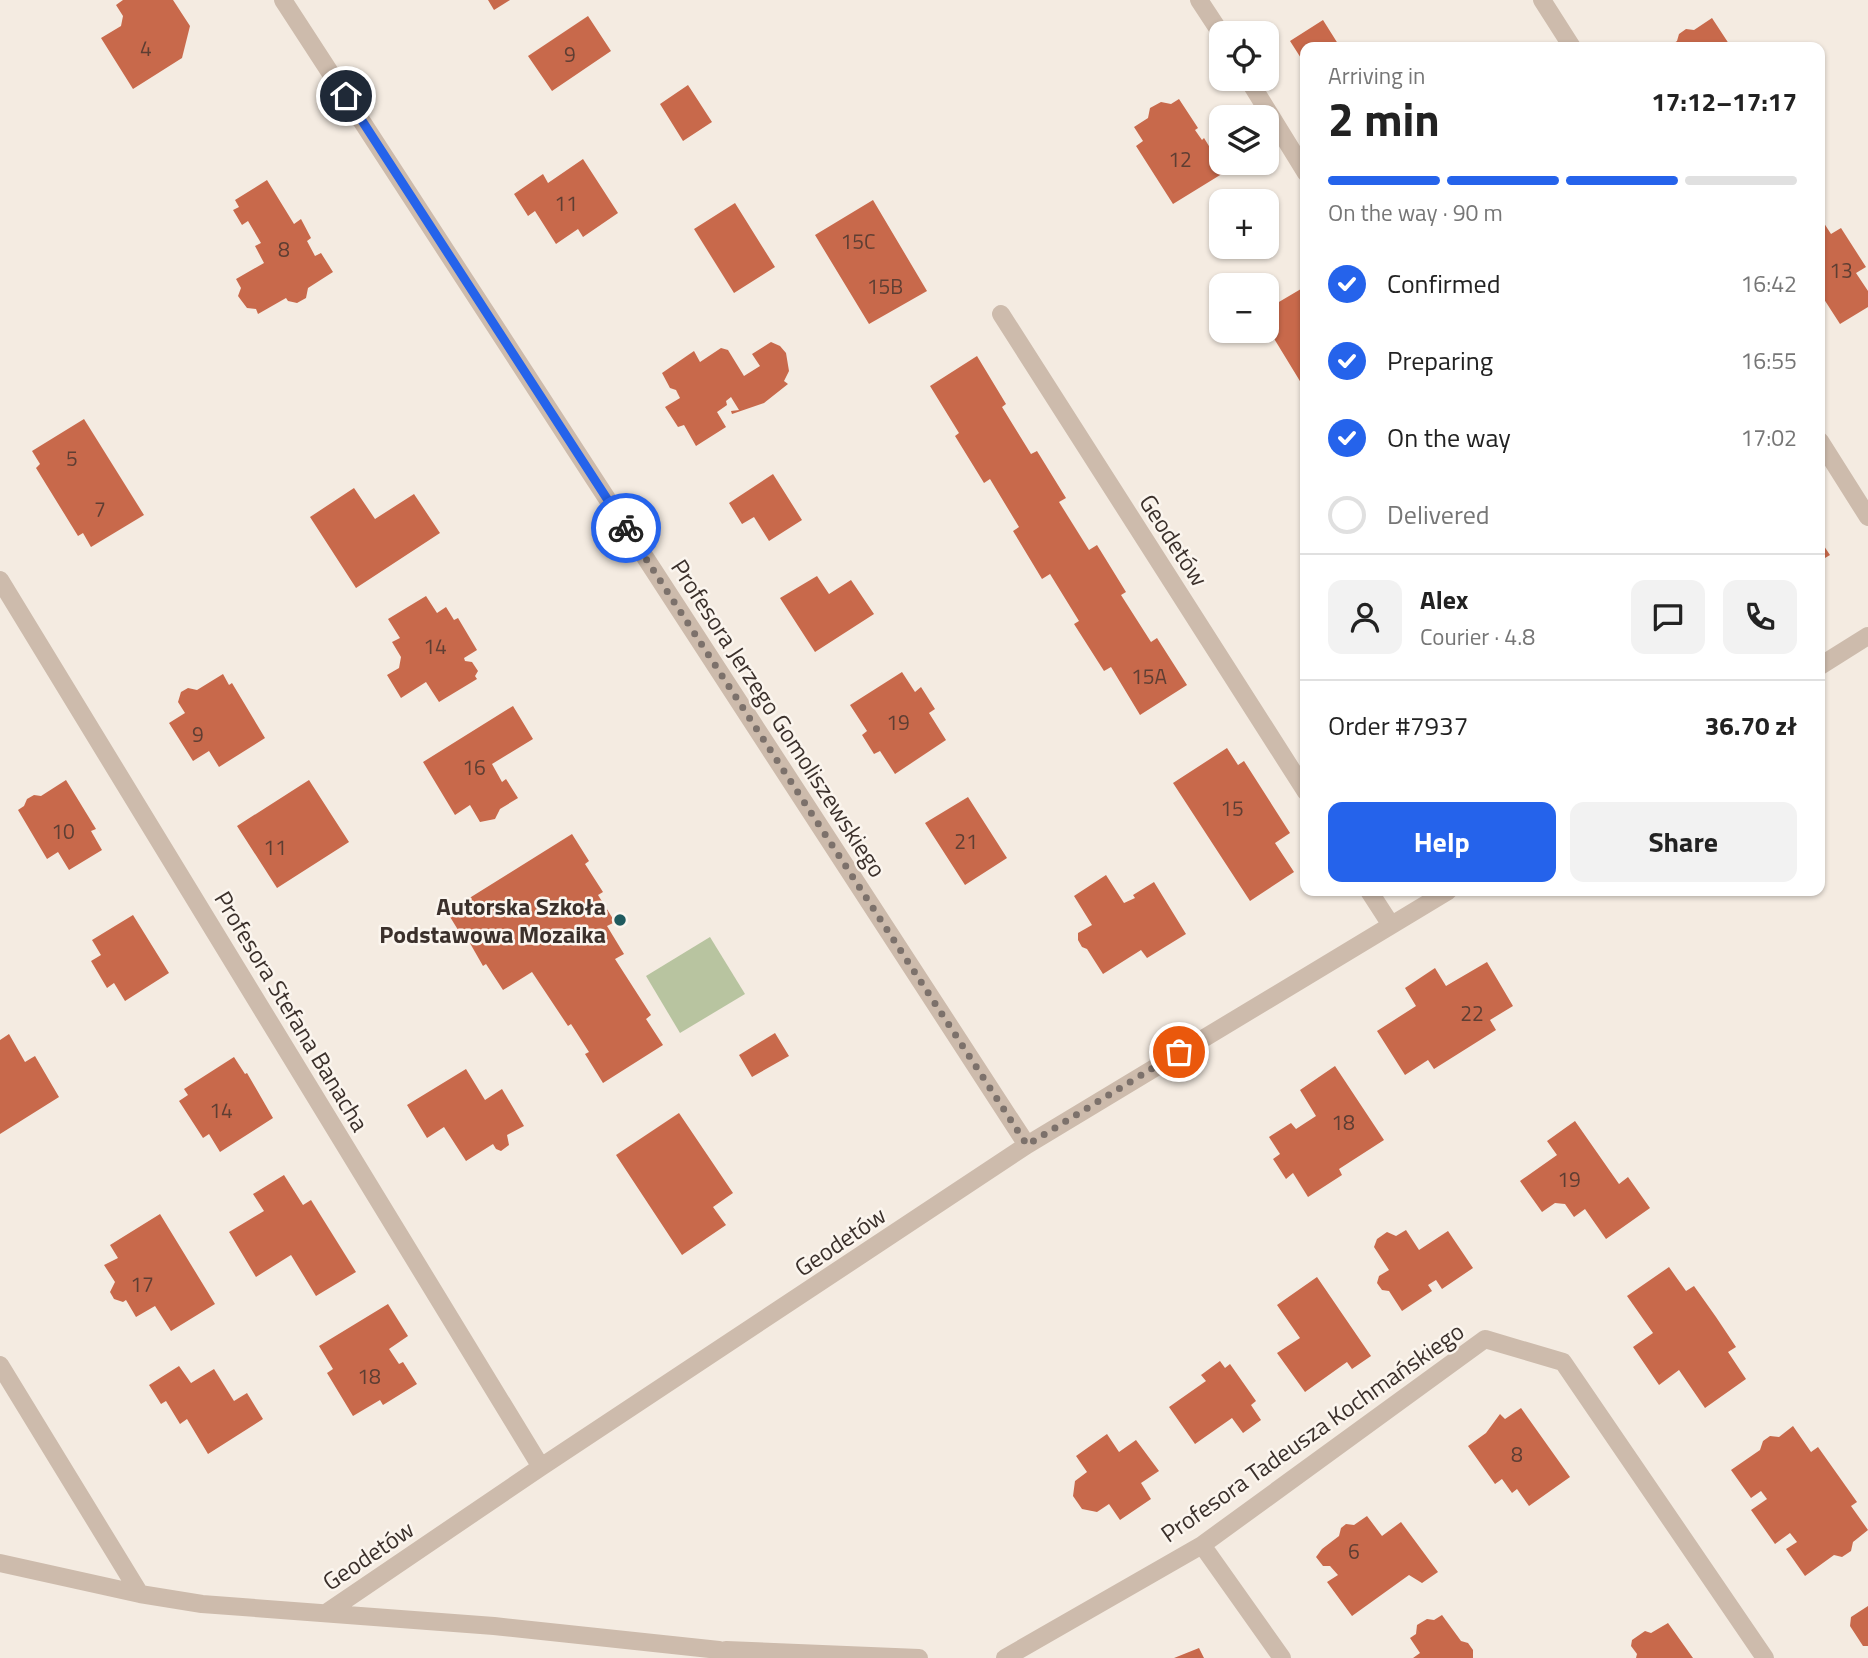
<!DOCTYPE html>
<meta charset="utf-8">
<style>
:root{--surface:#fff;--page:#f2f2f2;--text:#222;--muted:#767676;--line:#e0e0e0;--accent:#2563eb}
body{margin:0;font-family:"Titillium Web",sans-serif;background:var(--page);color:var(--text);height:100vh;display:flex;flex-direction:column;font-size:26px;white-space:nowrap}
*{box-sizing:border-box;margin:0}
p{font-size:23px;color:var(--muted)}
.icon{flex:none;width:38px;height:38px;fill:none;stroke:currentColor;stroke-width:2;stroke-linecap:round;stroke-linejoin:round}
.map{position:relative;flex:1;overflow:hidden}
.details{position:absolute;left:1300px;top:42px;width:525px;height:854px;display:flex;flex-direction:column;background:var(--surface);border-radius:14px;box-shadow:0 2px 5px #0004}
.details>*{flex:none}
.controls{position:absolute;left:1209px;top:21px;display:grid;gap:14px}
.controls a{display:grid;place-items:center;width:70px;height:70px;border-radius:14px;background:var(--surface);box-shadow:0 2px 5px #0004;font-size:35px}
.pin{position:absolute;display:grid;place-items:center;width:60px;height:60px;color:#fff;margin:-30px;border:4px solid #fff;border-radius:50%;box-shadow:0 2px 7px #0007}
.courier{position:absolute;display:grid;place-items:center;width:70px;height:70px;margin:-35px;border:5px solid #2563eb;border-radius:50%;background:#fff;color:#222;box-shadow:0 2px 9px #0007}
.headline em{font-style:normal;font-weight:700}
.headline div{display:flex;flex-direction:column-reverse}
.headline{display:flex;align-items:center;justify-content:space-between;height:119px;padding:0 28px}
h1{font-size:46px;font-weight:700;line-height:52px}
.bar{display:grid;grid-template-columns:repeat(4,1fr);gap:10px 7px;align-content:center;height:84px;padding:0 28px}
.bar i{height:9px;border-radius:5px;background:var(--line)}
.bar .on{background:var(--accent)}
.bar p{grid-column:span 4}
.line{display:flex;align-items:center;gap:18px;padding:0 28px;border-top:2px solid var(--line)}
.line div{flex:1}
.round{display:grid;place-items:center;flex:none;width:74px;height:74px;border-radius:14px;background:var(--page)}
ol{padding:0 28px;list-style:none}
li{display:flex;align-items:center;gap:21px;height:77px}
li p{margin-inline-start:auto}
li .icon{padding:7px;border-radius:50%;background:var(--accent);color:#fff;stroke-width:4}
li:last-child{color:var(--muted)}
li i{width:38px;height:38px;border:4px solid var(--line);border-radius:50%}
.button{display:flex;gap:14px;margin-top:auto;padding:14px 28px}
.button a{flex:1;height:80px;border-radius:14px;background:var(--accent);color:#fff;font-size:28px;font-weight:700;line-height:80px;text-align:center}
.button a+a{background:var(--page);color:var(--text)}
.map>svg:first-child{display:block}
.green{fill:#b8c4a0}
.building{fill:#c8694b}
.lines{fill:none;stroke-linecap:round;stroke-linejoin:round}
.minor{stroke:#cdbbac;stroke-width:18}
.done{stroke:#7c716b;stroke-width:7;stroke-dasharray:0 12.6}
.route{stroke:#2563eb;stroke-width:9}
.poi-dot{fill:#1f5a5e;stroke:#fbf5ee;stroke-width:2.5}
.labels{text-anchor:middle;dominant-baseline:central;stroke-width:5;stroke-linejoin:round;paint-order:stroke}
.number-label{font-size:21px;fill:#5e3e33}
.street-label{font-size:24px;fill:#3b302b;stroke:#fbf5ee}
.poi-label{font-size:24px;font-weight:bold;fill:#3b302b;stroke:#fbf5ee;text-anchor:end}
</style>
<div class="map">
<svg width="1868" height="1658" viewBox="0 0 1868 1658">
<rect width="100%" height="100%" fill="#f4ebe1"/>
<!-- green -->
<path class="green" d="M 710,937 L 745,994 L 680,1033 L 646,976 Z"/>
<!-- building -->
<path class="building" d="M 123,0 L 173,0 L 190,26 L 182,58 L 133,89 L 101,38 L 121,26 L 123,16 L 116,5 Z
M 488,0 L 510,0 L 494,10 Z
M 588,16 L 611,51 L 552,91 L 528,56 Z
M 1712,18 L 1731,47 L 1668,47 L 1677,41 L 1679,34 L 1686,29 L 1694,30 Z
M 1323,20 L 1340,47 L 1306,47 L 1306,66 L 1290,41 Z
M 688,85 L 712,122 L 683,141 L 660,104 Z
M 1179,99 L 1198,128 L 1195,130 L 1202,140 L 1204,138 L 1225,172 L 1173,204 L 1136,146 L 1143,141 L 1134,127 L 1148,118 L 1150,108 L 1161,102 L 1171,104 Z
M 583,159 L 618,213 L 583,237 L 578,229 L 556,244 L 535,211 L 528,216 L 514,194 L 543,174 L 548,183 Z
M 267,180 L 294,224 L 301,219 L 311,238 L 307,241 L 315,256 L 321,253 L 333,272 L 308,288 L 306,298 L 297,303 L 288,301 L 286,298 L 258,314 L 256,309 L 247,308 L 238,296 L 241,288 L 236,279 L 264,263 L 255,246 L 261,243 L 248,221 L 242,225 L 233,210 L 239,207 L 235,200 Z
M 873,200 L 927,291 L 869,324 L 815,235 Z
M 735,203 L 775,267 L 734,293 L 694,229 Z
M 1820,217 L 1831,234 L 1841,228 L 1866,267 L 1856,273 L 1868,291 L 1868,307 L 1840,324 L 1820,293 Z
M 1306,286 L 1306,391 L 1267,327 L 1267,309 Z
M 771,342 L 780,346 L 786,353 L 789,371 L 784,381 L 788,384 L 764,403 L 732,414 L 731,411 L 739,410 L 731,397 L 726,401 L 727,405 L 717,412 L 726,427 L 696,446 L 684,425 L 678,427 L 665,407 L 680,398 L 676,390 L 670,388 L 662,373 L 694,351 L 700,362 L 721,348 L 728,350 L 744,376 L 760,366 L 752,354 Z
M 977,356 L 1006,404 L 1002,407 L 1031,454 L 1037,451 L 1066,498 L 1059,502 L 1089,550 L 1097,545 L 1126,592 L 1121,595 L 1151,642 L 1157,638 L 1187,685 L 1140,715 L 1111,667 L 1104,671 L 1074,624 L 1079,621 L 1050,574 L 1042,579 L 1013,531 L 1019,527 L 990,479 L 984,483 L 955,436 L 959,433 L 930,386 Z
M 84,419 L 144,515 L 91,547 L 83,533 L 78,536 L 36,468 L 40,464 L 32,451 Z
M 773,474 L 802,520 L 769,541 L 754,517 L 742,524 L 729,503 Z
M 354,488 L 375,519 L 414,494 L 440,533 L 356,588 L 310,517 Z
M 1820,540 L 1830,555 L 1820,561 Z
M 817,576 L 829,594 L 851,580 L 874,614 L 815,652 L 780,598 Z
M 426,596 L 437,613 L 446,607 L 454,620 L 458,618 L 477,650 L 464,658 L 465,661 L 472,662 L 478,671 L 475,676 L 477,679 L 439,702 L 426,682 L 401,698 L 387,675 L 399,668 L 401,657 L 392,642 L 400,638 L 388,619 Z
M 902,672 L 915,692 L 921,687 L 935,709 L 929,713 L 946,740 L 895,774 L 880,751 L 874,754 L 862,735 L 867,731 L 850,705 Z
M 223,674 L 229,685 L 232,683 L 265,738 L 219,767 L 209,751 L 193,761 L 169,723 L 185,713 L 178,702 L 181,692 L 188,688 L 197,690 Z
M 513,706 L 533,739 L 492,764 L 502,782 L 506,779 L 518,798 L 500,809 L 495,819 L 480,822 L 470,805 L 455,815 L 423,762 Z
M 1227,748 L 1238,765 L 1244,761 L 1290,833 L 1275,843 L 1294,872 L 1250,901 L 1173,783 Z
M 66,780 L 96,829 L 91,831 L 102,850 L 69,870 L 58,852 L 47,859 L 18,810 L 24,806 L 27,799 L 34,795 L 41,796 Z
M 309,780 L 349,842 L 277,888 L 237,826 Z
M 968,797 L 1007,858 L 965,885 L 925,823 Z
M 572,834 L 589,861 L 585,864 L 603,892 L 598,895 L 615,922 L 607,926 L 624,954 L 615,959 L 651,1015 L 646,1019 L 663,1045 L 603,1083 L 585,1054 L 589,1052 L 571,1024 L 568,1026 L 532,972 L 503,990 L 486,964 L 483,966 L 467,938 L 463,938 L 447,912 Z
M 1106,875 L 1124,903 L 1135,898 L 1133,895 L 1154,882 L 1186,934 L 1147,958 L 1141,950 L 1103,974 L 1087,949 L 1082,947 L 1078,940 L 1078,933 L 1092,925 L 1074,896 Z
M 133,915 L 169,973 L 125,1001 L 114,983 L 107,988 L 91,961 L 101,955 L 92,940 Z
M 1487,962 L 1513,1006 L 1490,1020 L 1496,1030 L 1434,1069 L 1428,1060 L 1405,1075 L 1377,1031 L 1416,1006 L 1405,988 L 1435,968 L 1446,986 Z
M 775,1033 L 789,1056 L 752,1077 L 739,1055 Z
M 9,1034 L 25,1062 L 35,1056 L 59,1097 L 0,1134 L 0,1040 Z
M 234,1057 L 245,1074 L 247,1073 L 273,1118 L 220,1152 L 209,1134 L 203,1138 L 179,1101 L 188,1095 L 184,1089 Z
M 1335,1066 L 1384,1140 L 1339,1169 L 1342,1175 L 1308,1197 L 1293,1173 L 1286,1179 L 1273,1159 L 1280,1154 L 1269,1137 L 1291,1123 L 1296,1129 L 1316,1116 L 1300,1090 Z
M 466,1069 L 485,1100 L 502,1089 L 524,1126 L 507,1135 L 509,1145 L 501,1151 L 496,1149 L 493,1144 L 466,1161 L 444,1127 L 427,1138 L 407,1105 Z
M 679,1113 L 733,1193 L 713,1207 L 726,1225 L 682,1255 L 616,1155 Z
M 1575,1121 L 1619,1184 L 1628,1177 L 1650,1208 L 1606,1239 L 1585,1209 L 1574,1217 L 1565,1204 L 1555,1203 L 1542,1212 L 1520,1181 L 1557,1155 L 1547,1141 Z
M 284,1175 L 303,1205 L 311,1200 L 356,1272 L 316,1296 L 291,1255 L 256,1277 L 229,1232 L 264,1211 L 253,1194 Z
M 160,1214 L 215,1304 L 171,1331 L 155,1306 L 136,1317 L 126,1300 L 123,1302 L 114,1299 L 110,1292 L 115,1282 L 104,1265 L 118,1258 L 110,1245 Z
M 1406,1230 L 1419,1250 L 1448,1231 L 1473,1268 L 1442,1289 L 1436,1280 L 1428,1285 L 1432,1291 L 1402,1311 L 1389,1291 L 1382,1290 L 1377,1283 L 1379,1276 L 1389,1270 L 1374,1247 L 1377,1239 L 1387,1232 L 1396,1236 Z
M 1669,1267 L 1686,1291 L 1694,1286 L 1716,1317 L 1736,1347 L 1728,1352 L 1746,1379 L 1705,1408 L 1679,1370 L 1659,1385 L 1633,1347 L 1653,1333 L 1627,1296 Z
M 1317,1277 L 1371,1356 L 1352,1369 L 1347,1362 L 1305,1392 L 1277,1353 L 1300,1338 L 1277,1305 Z
M 388,1304 L 408,1336 L 389,1349 L 399,1364 L 403,1362 L 417,1384 L 383,1405 L 380,1400 L 353,1416 L 327,1373 L 333,1369 L 319,1346 Z
M 1220,1361 L 1225,1368 L 1230,1364 L 1256,1401 L 1251,1405 L 1261,1420 L 1243,1433 L 1232,1418 L 1195,1444 L 1169,1407 L 1206,1381 L 1201,1375 Z
M 179,1366 L 191,1383 L 214,1369 L 234,1401 L 247,1393 L 263,1419 L 208,1454 L 187,1419 L 180,1424 L 166,1401 L 161,1404 L 149,1385 Z
M 1521,1408 L 1570,1477 L 1529,1506 L 1517,1489 L 1512,1493 L 1502,1479 L 1495,1484 L 1468,1446 L 1486,1433 L 1500,1414 L 1505,1419 Z
M 1793,1426 L 1811,1452 L 1818,1447 L 1857,1502 L 1851,1506 L 1868,1530 L 1853,1542 L 1851,1551 L 1842,1557 L 1834,1555 L 1805,1576 L 1786,1549 L 1797,1542 L 1790,1533 L 1775,1544 L 1751,1510 L 1767,1499 L 1761,1491 L 1751,1498 L 1731,1470 L 1760,1450 L 1763,1441 L 1770,1436 L 1779,1437 Z
M 1107,1434 L 1119,1452 L 1136,1440 L 1159,1471 L 1141,1483 L 1151,1499 L 1120,1520 L 1109,1504 L 1097,1512 L 1082,1509 L 1073,1496 L 1075,1481 L 1087,1472 L 1076,1456 Z
M 1367,1516 L 1382,1536 L 1401,1522 L 1438,1572 L 1422,1583 L 1409,1575 L 1352,1616 L 1327,1582 L 1338,1575 L 1330,1566 L 1323,1566 L 1316,1557 L 1322,1549 L 1339,1536 L 1341,1528 L 1346,1524 L 1354,1525 Z
M 1868,1606 L 1868,1646 L 1863,1646 L 1850,1626 L 1851,1617 Z
M 1442,1615 L 1461,1641 L 1468,1643 L 1473,1650 L 1473,1658 L 1413,1658 L 1420,1653 L 1410,1638 L 1416,1634 L 1417,1625 L 1427,1619 L 1434,1620 Z
M 1668,1623 L 1693,1658 L 1636,1658 L 1637,1654 L 1631,1646 L 1632,1640 L 1645,1631 L 1651,1633 Z
M 1199,1648 L 1204,1658 L 1174,1658 Z"/>
<g class="lines">
<!-- minor -->
<path class="minor" d="M 283,0 L 1027,1145
M 1199,0 L 1222,35
M 1542,0 L 1572,47
M 1248,79 L 1306,173
M 1001,314 L 1306,792
M 1820,441 L 1868,517
M 0,580 L 541,1467
M 1820,666 L 1868,636
M 1369,891 L 1391,925
M 0,1365 L 140,1594
M 1202,1545 L 1282,1658
M 0,1563 L 140,1594 L 202,1604 L 494,1626 L 719,1650 L 738,1658
M 326,1613 L 541,1467 L 1027,1145 L 1448,891
M 726,1650 L 919,1658
M 1005,1658 L 1202,1545 L 1485,1339 L 1563,1362 L 1765,1658"/>
</g>
<g class="lines">
<!-- done -->
<path class="done" d="M 626,528 L 1027,1145 L 1179,1052"/>
<!-- route -->
<path class="route" d="M 346,96 L 626,528"/>
</g>
<!-- markers -->
<circle class="poi-dot" cx="620" cy="920" r="7"/>
<g class="labels">
<!-- number labels -->
<g class="number-label">
<text x="146" y="48">4</text>
<text x="570" y="54">9</text>
<text x="1180" y="159">12</text>
<text x="566" y="203">11</text>
<text x="858" y="241">15C</text>
<text x="284" y="249">8</text>
<text x="1841" y="270">13</text>
<text x="885" y="286">15B</text>
<text x="72" y="458">5</text>
<text x="100" y="509">7</text>
<text x="435" y="646">14</text>
<text x="1149" y="676">15A</text>
<text x="898" y="722">19</text>
<text x="198" y="734">9</text>
<text x="474" y="767">16</text>
<text x="1232" y="808">15</text>
<text x="63" y="831">10</text>
<text x="966" y="841">21</text>
<text x="275" y="847">11</text>
<text x="1472" y="1013">22</text>
<text x="221" y="1110">14</text>
<text x="1343" y="1122">18</text>
<text x="1569" y="1179">19</text>
<text x="142" y="1284">17</text>
<text x="369" y="1376">18</text>
<text x="1517" y="1454">8</text>
<text x="1354" y="1551">6</text>
</g>
<!-- street labels -->
<g class="street-label">
<text transform="translate(1174 540) rotate(57)">Geodetów</text>
<text transform="translate(779 718) rotate(57)">Profesora Jerzego Gomoliszewskiego</text>
<text transform="translate(292 1011) rotate(59)">Profesora Stefana Banacha</text>
<text transform="translate(840 1241) rotate(-34)">Geodetów</text>
<text transform="translate(1312 1432) rotate(-35)">Profesora Tadeusza Kochmańskiego</text>
<text transform="translate(368 1555) rotate(-34)">Geodetów</text>
</g>
<!-- poi labels -->
<g class="poi-label">
<text x="606" y="906">Autorska Szkoła<tspan x="606" dy="28">Podstawowa Mozaika</tspan></text>
</g>
</g>
</svg>
<div class="controls">
<a><svg class="icon" aria-label="locate" viewBox="0 0 24 24"><circle cx="12" cy="12" r="6"/><path d="M12 2v4M12 18v4M2 12h4M18 12h4"/></svg></a>
<a><svg class="icon" aria-label="layers" viewBox="0 0 24 24"><path d="M12 4l9 5-9 5-9-5zM3 14l9 5 9-5"/></svg></a>
<a>+</a>
<a>−</a>
</div>
<div class="pin" style="left:1179px;top:1052px;background:#ea580c"><svg class="icon" aria-label="bag" viewBox="0 0 24 24"><path d="M5 8h14l-1 12H6zM9 8a3 3 0 0 1 6 0"/></svg></div>
<div class="pin" style="left:346px;top:96px;background:#1f2937"><svg class="icon" aria-label="home" viewBox="0 0 24 24"><path d="M3 11l9-7 9 7M6 9v11h12V9"/></svg></div>
<div class="courier" style="left:626px;top:528px"><svg class="icon" aria-label="bike" viewBox="0 0 24 24"><circle cx="6" cy="16" r="4"/><circle cx="18" cy="16" r="4"/><path d="M6 16l4-8h5l3 8M10 8l3 8H6M13 5h3"/></svg></div>
<section class="details">
<div class="headline"><div><h1>2 min</h1><p>Arriving in</p></div><em>17:12–17:17</em></div>
<div class="bar"><i class="on"></i><i class="on"></i><i class="on"></i><i></i><p>On the way · 90 m</p></div>
<ol>
<li><svg class="icon" aria-label="check" viewBox="0 0 24 24"><path d="M5 12l5 5 9-10"/></svg>Confirmed<p>16:42</p></li>
<li><svg class="icon" aria-label="check" viewBox="0 0 24 24"><path d="M5 12l5 5 9-10"/></svg>Preparing<p>16:55</p></li>
<li><svg class="icon" aria-label="check" viewBox="0 0 24 24"><path d="M5 12l5 5 9-10"/></svg>On the way<p>17:02</p></li>
<li><i></i>Delivered</li>
</ol>
<div class="line" style="height:126px"><a class="round"><svg class="icon" aria-label="person" viewBox="0 0 24 24"><circle cx="12" cy="8" r="4"/><path d="M4 21q1-7 8-7t8 7"/></svg></a><div><b>Alex</b><p>Courier · 4.8</p></div><a class="round"><svg class="icon" aria-label="chat" viewBox="0 0 24 24"><path d="M4 5h16v11H9l-5 4z"/></svg></a><a class="round"><svg class="icon" aria-label="phone" viewBox="0 0 24 24"><path d="M5 4h4l2 5-3 2q2 4 5 5l2-3 5 2v4C11 20 4 13 5 4z"/></svg></a></div>
<div class="line" style="height:91px"><div>Order #7937</div><b>36.70 zł</b></div>
<div class="button"><a>Help</a><a>Share</a></div>
</section>
</div>
